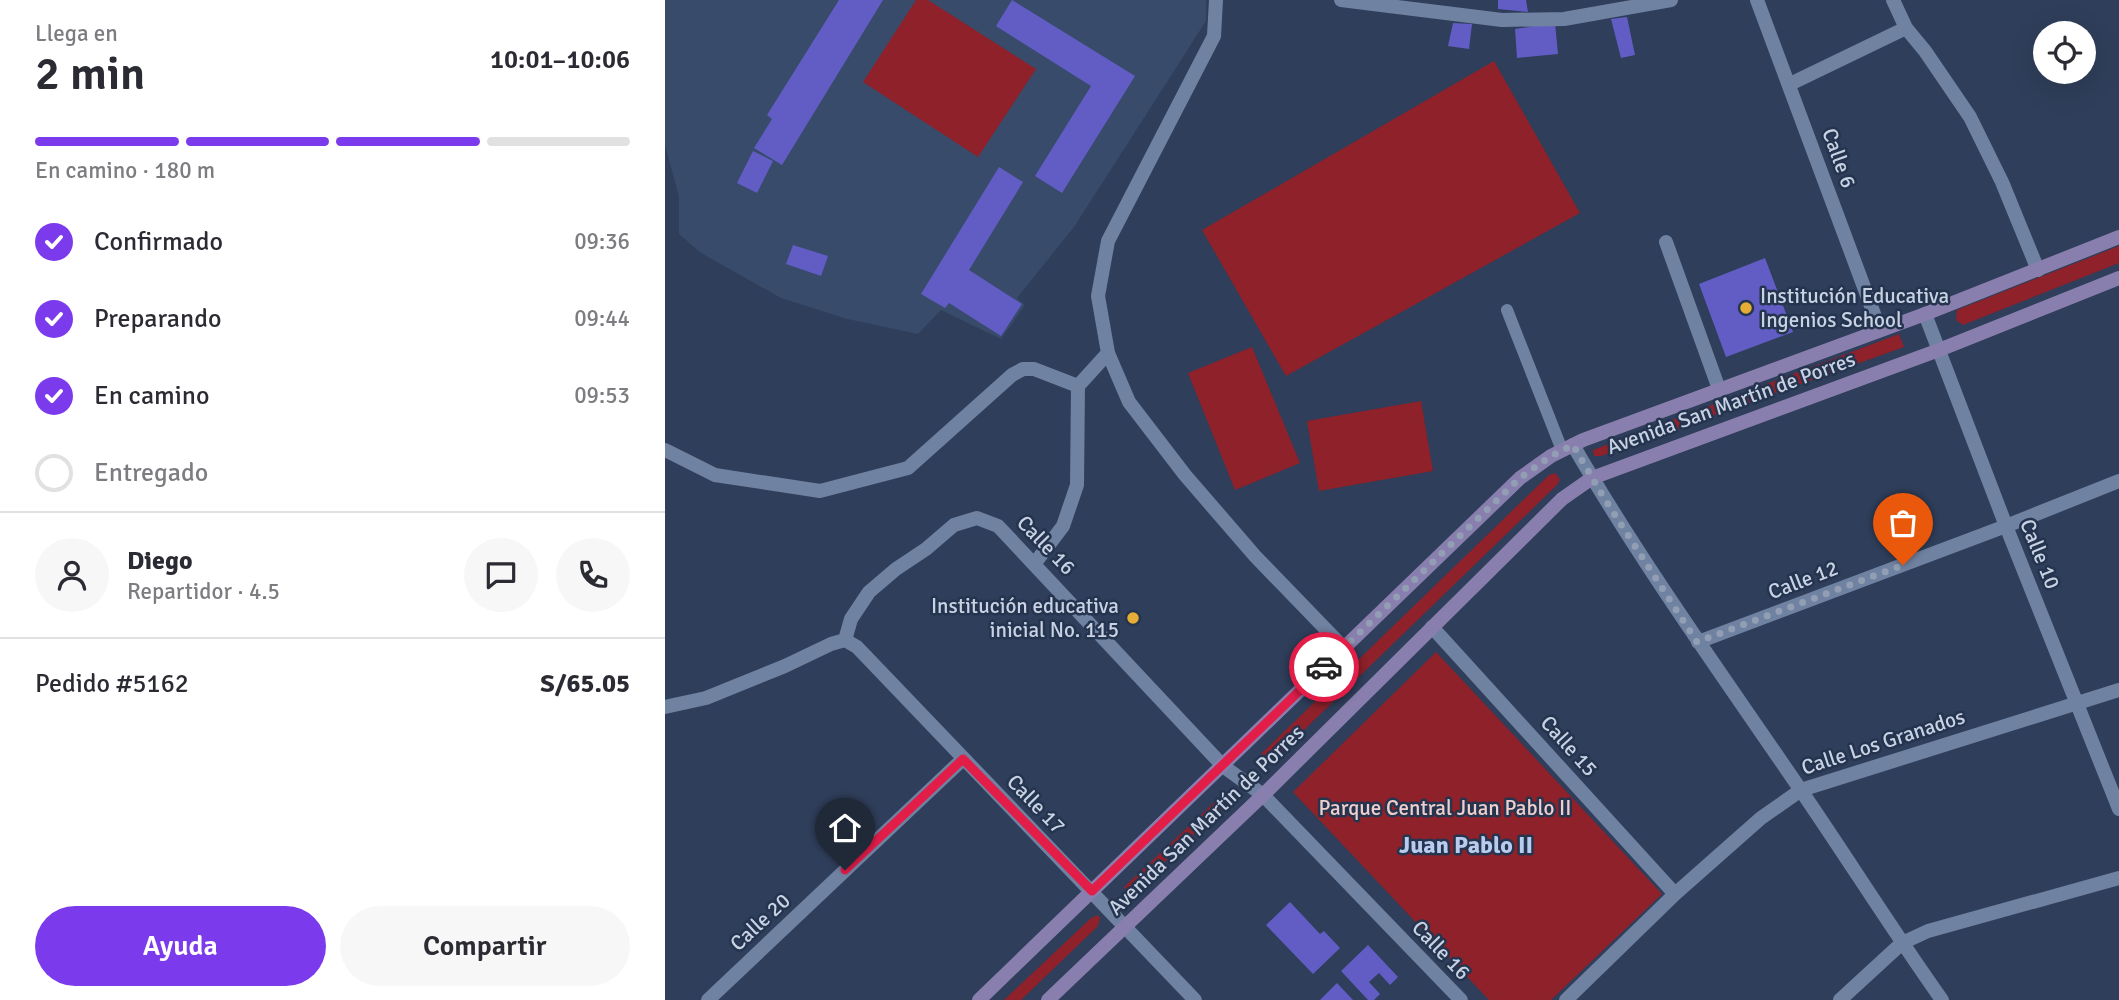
<!DOCTYPE html>
<html lang="es">
<meta charset="utf-8">
<style>
:root{--surface:#fff;--page:#f7f7f7;--text:#2b2b33;--muted:#7c7c81;--line:#e1e1e2;--accent:#7c3aed}
body{margin:0;font-family:Signika,sans-serif;background:var(--page);color:var(--text);height:100vh;display:flex;flex-direction:column;font-size:26px;white-space:nowrap}
*{box-sizing:border-box;margin:0}
p{font-size:23px;color:var(--muted)}
.icon{flex:none;width:38px;height:38px;fill:none;stroke:currentColor;stroke-width:2;stroke-linecap:round;stroke-linejoin:round}
.map{position:relative;flex:1;overflow:hidden}
.side{display:flex;flex-direction:column;background:var(--surface);width:665px}
.side>*{flex:none}
.controls{position:absolute;left:1368px;top:21px;display:grid;gap:14px}
.controls a{display:grid;place-items:center;width:63px;height:63px;border-radius:50%;background:var(--surface);box-shadow:0 7px 28px #0002;font-size:35px}
.pin{position:absolute;display:grid;place-items:center;width:60px;height:60px;color:#fff;margin:-72px -30px;border-radius:50% 50% 50% 0;rotate:-45deg;box-shadow:0 0 7px #0007}
.pin .icon{rotate:45deg}
.courier{position:absolute;display:grid;place-items:center;width:70px;height:70px;margin:-35px;border:5px solid #e11d48;border-radius:50%;background:#fff;color:#222;box-shadow:0 2px 9px #0007}
.summary em{font-style:normal;font-weight:600}
.summary div{display:flex;flex-direction:column-reverse}
.summary{display:flex;align-items:center;justify-content:space-between;height:119px;padding:0 35px}
h1{font-size:46px;font-weight:600;line-height:52px}
.bar{display:grid;grid-template-columns:repeat(4,1fr);gap:10px 7px;align-content:center;height:84px;padding:0 35px}
.bar i{height:9px;border-radius:5px;background:var(--line)}
.bar .active{background:var(--accent)}
.bar p{grid-column:span 4}
.line{display:flex;align-items:center;gap:18px;padding:0 35px;border-top:2px solid var(--line)}
.line div{flex:1}
.round{display:grid;place-items:center;flex:none;width:74px;height:74px;border-radius:37px;background:var(--page)}
ol{padding:0 35px;list-style:none}
li{display:flex;align-items:center;gap:21px;height:77px}
li p{margin-inline-start:auto}
li .icon{padding:7px;border-radius:50%;background:var(--accent);color:#fff;stroke-width:4}
li:last-child{color:var(--muted)}
li i{width:38px;height:38px;border:4px solid var(--line);border-radius:50%}
.primary-button{display:flex;gap:14px;margin-top:auto;padding:14px 35px}
.primary-button a{flex:1;height:80px;border-radius:42px;background:var(--accent);color:#fff;font-size:28px;font-weight:600;line-height:80px;text-align:center}
.primary-button a+a{background:var(--page);color:var(--text)}
main{display:flex;flex:1;min-height:0}
.map>svg:first-child{display:block}
.built{fill:#384b6b}
.green{fill:#8e212a}
.building{fill:#625dc5}
.lines{fill:none;stroke-linecap:round;stroke-linejoin:round}
.service{stroke:#7082a1;stroke-width:12}
.pedestrian{stroke:#7082a1;stroke-width:14}
.minor{stroke:#7082a1;stroke-width:14}
.secondary{stroke:#897fae;stroke-width:14}
.done{stroke:#929eb3;stroke-width:7;stroke-dasharray:0 12.6}
.route{stroke:#e11d48;stroke-width:9}
.poi-dot{fill:#e5ad35;stroke:#25344f;stroke-width:2.5}
.labels{text-anchor:middle;dominant-baseline:central;stroke-width:5;stroke-linejoin:round;paint-order:stroke}
.street-label{font-size:21px;fill:#c8d2e3;stroke:#25344f}
.poi-label{font-size:21px;fill:#c8d2e3;stroke:#25344f;text-anchor:start}
.park-label{font-size:21px;fill:#efcecc;stroke:#25344f}
.quarter-label{font-size:24px;font-weight:bold;fill:#b9ccee;stroke:#25344f}
</style>
<main>
<section class="side">
<div class="summary"><div><h1>2 min</h1><p>Llega en</p></div><em>10:01–10:06</em></div>
<div class="bar"><i class="active"></i><i class="active"></i><i class="active"></i><i></i><p>En camino · 180 m</p></div>
<ol>
<li><svg class="icon" aria-label="check" viewBox="0 0 24 24"><path d="M5 12l5 5 9-10"/></svg>Confirmado<p>09:36</p></li>
<li><svg class="icon" aria-label="check" viewBox="0 0 24 24"><path d="M5 12l5 5 9-10"/></svg>Preparando<p>09:44</p></li>
<li><svg class="icon" aria-label="check" viewBox="0 0 24 24"><path d="M5 12l5 5 9-10"/></svg>En camino<p>09:53</p></li>
<li><i></i>Entregado</li>
</ol>
<div class="line" style="height:126px"><a class="round"><svg class="icon" aria-label="person" viewBox="0 0 24 24"><circle cx="12" cy="8" r="4"/><path d="M4 21q1-7 8-7t8 7"/></svg></a><div><b>Diego</b><p>Repartidor · 4.5</p></div><a class="round"><svg class="icon" aria-label="chat" viewBox="0 0 24 24"><path d="M4 5h16v11H9l-5 4z"/></svg></a><a class="round"><svg class="icon" aria-label="phone" viewBox="0 0 24 24"><path d="M5 4h4l2 5-3 2q2 4 5 5l2-3 5 2v4C11 20 4 13 5 4z"/></svg></a></div>
<div class="line" style="height:91px"><div>Pedido #5162</div><b>S/65.05</b></div>
<div class="primary-button"><a>Ayuda</a><a>Compartir</a></div>
</section>
<div class="map">
<svg width="1454" height="1000" viewBox="0 0 1454 1000">
<rect width="100%" height="100%" fill="#2f3e5a"/>
<!-- built -->
<path class="built" d="M 0,0 L 541,0 L 541,21 L 409,227 L 352,298 L 360,305 L 336,339 L 276,310 L 253,334 L 182,319 L 116,298 L 36,253 L 14,234 L 14,197 L 0,145 Z"/>
<!-- green -->
<path class="green" d="M 251,0 L 263,0 L 371,69 L 313,157 L 198,82 Z
M 829,61 L 915,213 L 621,376 L 537,230 Z
M 1454,246 L 1454,263 L 1298,325 L 1291,320 L 1292,310 Z
M 1234,334 L 1239,347 L 936,456 L 929,456 L 928,450 Z
M 587,347 L 635,463 L 570,490 L 523,373 Z
M 756,401 L 768,471 L 654,491 L 642,421 Z
M 890,473 L 895,479 L 893,484 L 605,763 L 598,761 L 596,754 L 884,475 Z
M 771,652 L 997,894 L 886,1000 L 824,1000 L 628,792 Z
M 556,796 L 561,796 L 563,802 L 468,892 L 462,893 L 459,887 Z
M 433,915 L 435,918 L 433,926 L 356,1000 L 339,1000 L 426,918 Z"/>
<!-- building -->
<path class="building" d="M 174,0 L 218,0 L 117,165 L 89,148 L 107,119 L 102,115 Z
M 347,0 L 470,76 L 397,193 L 370,176 L 426,86 L 331,26 Z
M 833,0 L 861,0 L 863,12 L 833,9 Z
M 962,17 L 970,55 L 956,58 L 946,19 Z
M 788,23 L 807,24 L 804,49 L 783,46 Z
M 890,23 L 893,54 L 852,58 L 850,29 Z
M 88,151 L 108,161 L 92,193 L 72,183 Z
M 334,167 L 358,182 L 304,270 L 357,304 L 336,336 L 284,303 L 280,308 L 256,294 Z
M 128,245 L 163,256 L 156,276 L 121,264 Z
M 1100,258 L 1128,332 L 1061,357 L 1034,284 Z
M 625,902 L 655,934 L 659,931 L 675,948 L 648,974 L 601,925 Z
M 703,945 L 733,977 L 725,985 L 714,973 L 704,982 L 715,994 L 709,1000 L 703,1000 L 676,971 Z
M 672,983 L 688,1000 L 655,1000 Z"/>
<g class="lines">
<!-- service -->
<path class="service" d="M 842,310 L 897,450"/>
<!-- pedestrian -->
<path class="pedestrian" d="M 1001,242 L 1054,389"/>
<!-- minor -->
<path class="minor" d="M 551,0 L 549,36 L 443,241 L 433,296 L 443,353 L 464,402 L 520,475 L 590,556 L 679,648
M 676,0 L 837,20 L 899,19 L 1006,0
M 1092,0 L 1215,330
M 1228,0 L 1241,28 L 1260,51 L 1305,117 L 1337,182 L 1373,270
M 1125,84 L 1241,28
M 1260,314 L 1341,526 L 1454,809
M 908,445 C 977,564 1058,676 1135,789 C 1183,859 1228,931 1277,1000
M 0,450 L 50,475 L 155,491 L 243,468 L 347,375 L 358,369 L 369,369 L 413,386
M 370,563 L 398,526 L 412,485 L 413,386 L 443,353
M 767,627 L 1010,894
M 180,640 L 192,647 L 530,1000
M 1033,642 L 1341,526 L 1454,481
M 0,707 L 41,698 L 120,666 L 166,644 L 180,640 L 186,619 L 204,592 L 231,569 L 261,549 L 289,525 L 312,518 L 333,526 L 558,766 L 598,795 L 796,1000
M 43,1000 L 298,759
M 901,1000 L 1010,894 L 1096,818 L 1136,790 L 1454,690
M 1175,1000 L 1237,943 L 1263,931 L 1454,878"/>
<!-- secondary -->
<path class="secondary" d="M 314,1000 L 855,478 L 886,456 L 918,440 L 1260,314 L 1454,237
M 383,1000 L 598,795 L 897,499 L 927,478 L 1274,350 L 1454,278"/>
</g>
<g class="lines">
<!-- done -->
<path class="done" d="M 659,667 L 855,478 L 886,456 L 908,445 L 939,498 L 1032,642 L 1238,565"/>
<!-- route -->
<path class="route" d="M 180,870 L 298,759 L 427,891 L 659,667"/>
</g>
<!-- markers -->
<g class="poi-dot">
<circle cx="1081" cy="308" r="7"/>
<circle cx="468" cy="618" r="7"/>
</g>
<g class="labels">
<!-- street labels -->
<g class="street-label">
<text transform="translate(1174 158) rotate(70)">Calle 6</text>
<text transform="translate(1066 403) rotate(-20)">Avenida San Martín de Porres</text>
<text transform="translate(381 545) rotate(46)">Calle 16</text>
<text transform="translate(1375 554) rotate(68)">Calle 10</text>
<text transform="translate(1138 580) rotate(-21)">Calle 12</text>
<text transform="translate(1218 742) rotate(-18)">Calle Los Granados</text>
<text transform="translate(904 746) rotate(48)">Calle 15</text>
<text transform="translate(371 804) rotate(46)">Calle 17</text>
<text transform="translate(541 820) rotate(-44)">Avenida San Martín de Porres</text>
<text transform="translate(95 922) rotate(-43)">Calle 20</text>
<text transform="translate(776 950) rotate(46)">Calle 16</text>
</g>
<!-- poi labels -->
<g class="poi-label">
<text x="1095" y="296">Institución Educativa<tspan x="1095" dy="24">Ingenios School</tspan></text>
<text x="454" y="606" text-anchor="end">Institución educativa<tspan x="454" dy="24">inicial No. 115</tspan></text>
</g>
<!-- park labels -->
<g class="park-label">
<text x="780" y="808">Parque Central Juan Pablo II</text>
</g>
<!-- quarter labels -->
<g class="quarter-label">
<text x="801" y="845">Juan Pablo II</text>
</g>
</g>
</svg>
<div class="controls">
<a><svg class="icon" aria-label="locate" viewBox="0 0 24 24"><circle cx="12" cy="12" r="6"/><path d="M12 2v4M12 18v4M2 12h4M18 12h4"/></svg></a>
</div>
<div class="pin" style="left:1238px;top:565px;background:#ea580c"><svg class="icon" aria-label="bag" viewBox="0 0 24 24"><path d="M5 8h14l-1 12H6zM9 8a3 3 0 0 1 6 0"/></svg></div>
<div class="pin" style="left:180px;top:870px;background:#1f2937"><svg class="icon" aria-label="home" viewBox="0 0 24 24"><path d="M3 11l9-7 9 7M6 9v11h12V9"/></svg></div>
<div class="courier" style="left:659px;top:667px"><svg class="icon" aria-label="car" viewBox="0 0 24 24"><path d="M5 17H2v-5l4-1 3-4h7l3 4 3 1v5h-3M9 17h6M6 11h13"/><circle cx="7" cy="17" r="2"/><circle cx="17" cy="17" r="2"/></svg></div>
</div>
</main>
